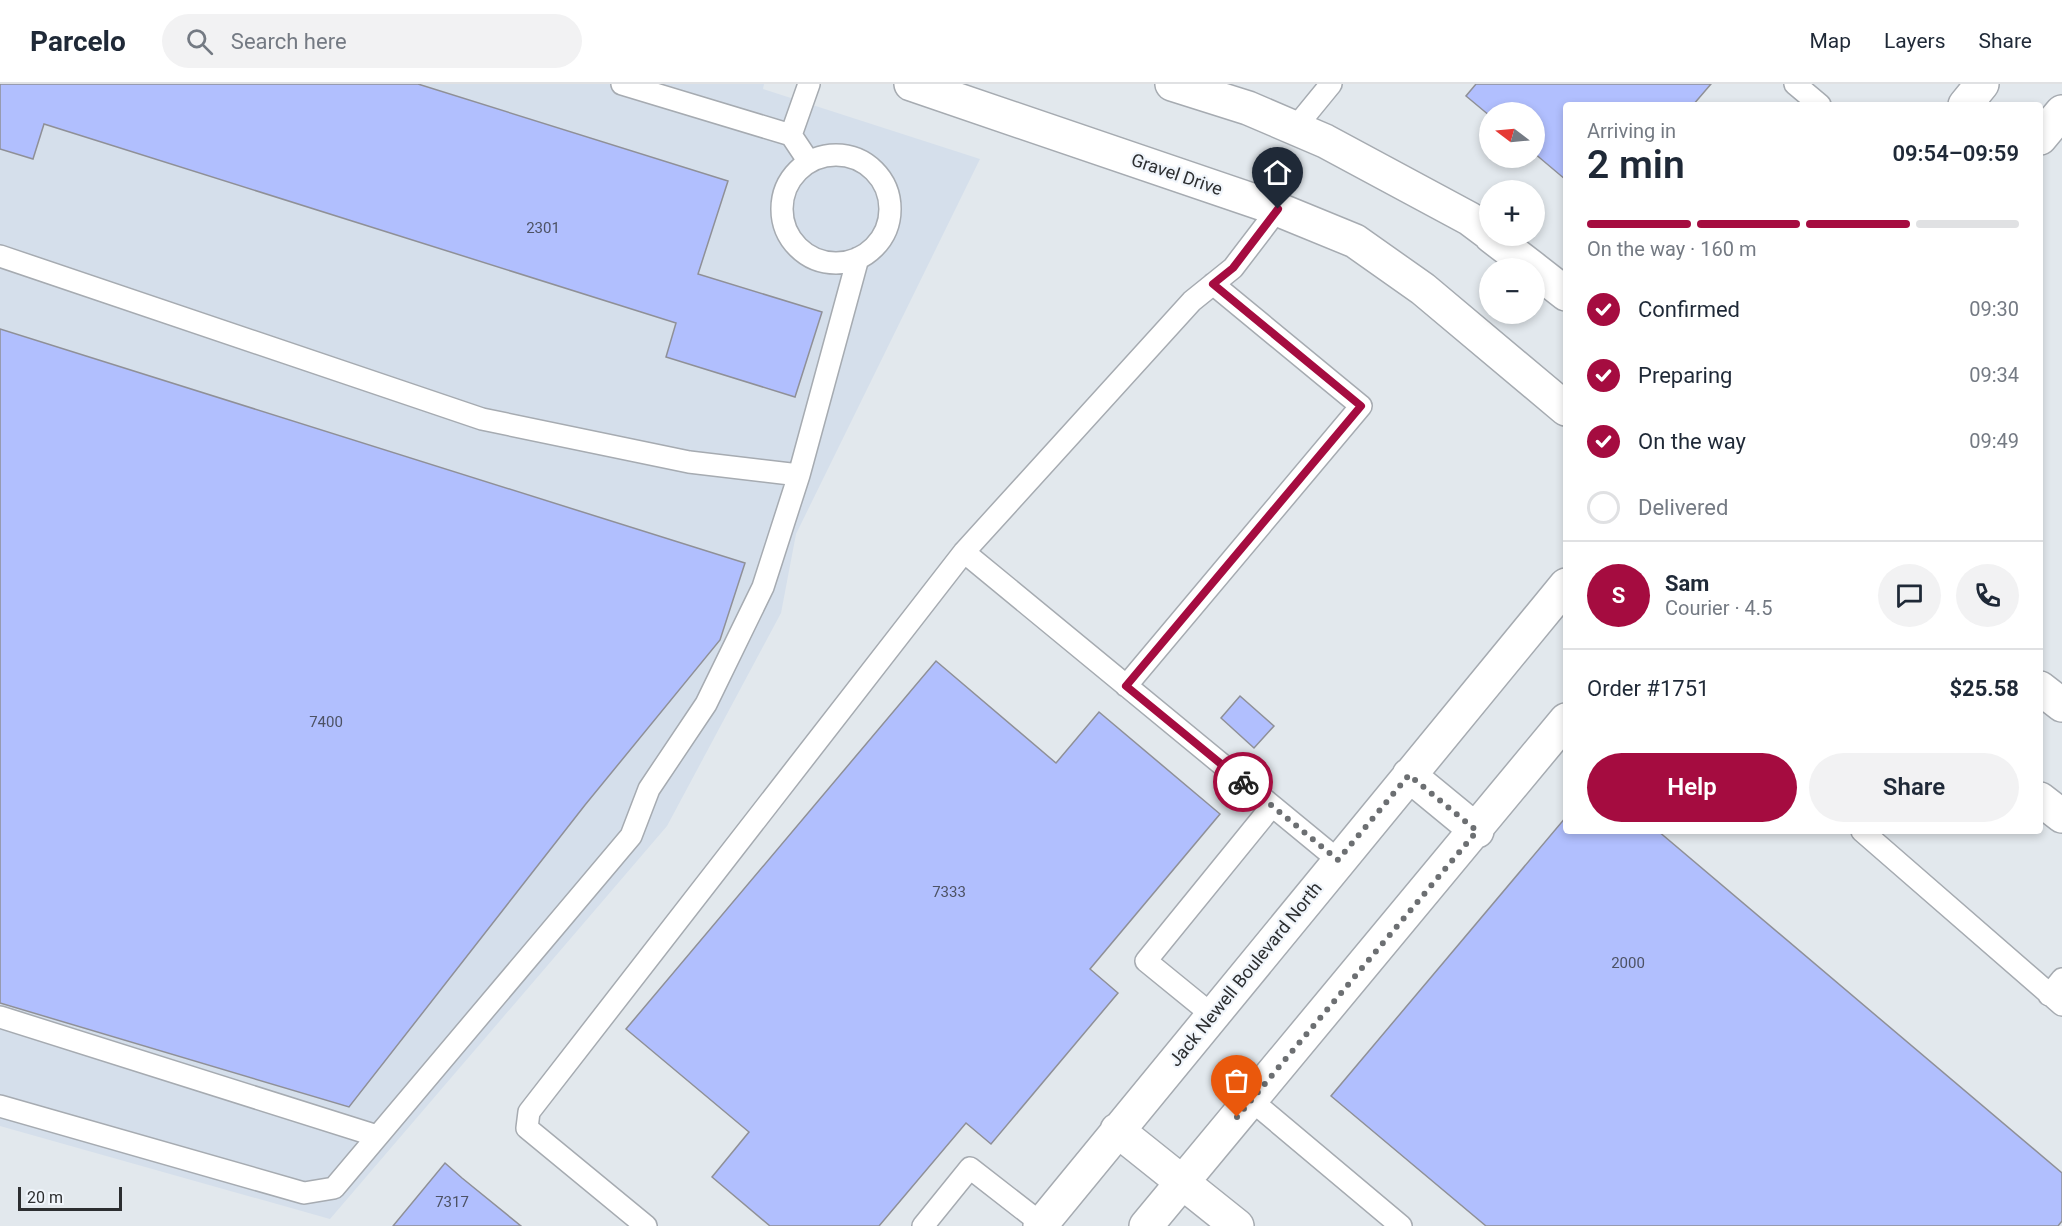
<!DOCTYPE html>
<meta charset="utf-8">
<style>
:root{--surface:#fff;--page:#f2f2f3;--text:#1f2937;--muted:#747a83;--line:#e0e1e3;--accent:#a50c40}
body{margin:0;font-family:Roboto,sans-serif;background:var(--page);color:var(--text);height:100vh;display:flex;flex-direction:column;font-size:22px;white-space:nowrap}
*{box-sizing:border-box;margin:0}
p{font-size:20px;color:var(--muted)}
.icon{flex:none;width:33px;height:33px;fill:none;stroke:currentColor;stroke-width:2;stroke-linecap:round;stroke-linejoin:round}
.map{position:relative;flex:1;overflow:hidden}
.panel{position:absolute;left:1563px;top:18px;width:480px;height:732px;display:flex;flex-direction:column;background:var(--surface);border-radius:6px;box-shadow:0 3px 9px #0003}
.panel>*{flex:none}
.needle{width:39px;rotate:286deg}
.buttons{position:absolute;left:1479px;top:18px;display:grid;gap:12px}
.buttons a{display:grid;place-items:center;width:66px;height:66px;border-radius:50%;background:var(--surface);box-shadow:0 3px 9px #0003;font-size:30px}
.scale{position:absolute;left:18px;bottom:15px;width:104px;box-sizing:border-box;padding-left:6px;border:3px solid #2c2e30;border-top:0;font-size:16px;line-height:21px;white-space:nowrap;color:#2c2e30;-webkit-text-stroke:4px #f0f5fb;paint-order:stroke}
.pin{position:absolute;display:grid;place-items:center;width:51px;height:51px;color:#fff;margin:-62px -26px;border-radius:50% 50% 50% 0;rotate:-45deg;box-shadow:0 0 6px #0007}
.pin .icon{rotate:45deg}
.courier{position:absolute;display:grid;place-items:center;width:60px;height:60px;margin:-30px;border:4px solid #a50c40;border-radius:50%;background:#fff;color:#222;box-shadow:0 2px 8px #0007}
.summary em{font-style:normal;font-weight:600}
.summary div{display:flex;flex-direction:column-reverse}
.summary{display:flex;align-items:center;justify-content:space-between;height:102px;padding:0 24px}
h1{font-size:39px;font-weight:600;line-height:45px}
.bar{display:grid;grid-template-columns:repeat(4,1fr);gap:9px 6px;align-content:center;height:72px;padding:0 24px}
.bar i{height:8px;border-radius:4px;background:var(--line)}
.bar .selected{background:var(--accent)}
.bar p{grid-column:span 4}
.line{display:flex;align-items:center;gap:15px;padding:0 24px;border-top:2px solid var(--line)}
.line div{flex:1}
.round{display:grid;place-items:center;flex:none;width:63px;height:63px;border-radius:32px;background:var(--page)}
ol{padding:0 24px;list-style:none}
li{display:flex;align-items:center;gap:18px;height:66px}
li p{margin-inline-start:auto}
li .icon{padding:6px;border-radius:50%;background:var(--accent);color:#fff;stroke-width:4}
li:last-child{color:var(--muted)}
li i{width:33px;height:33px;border:3px solid var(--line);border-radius:50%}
.button{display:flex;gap:12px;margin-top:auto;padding:12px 24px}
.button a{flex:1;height:69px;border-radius:36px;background:var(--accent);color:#fff;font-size:24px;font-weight:600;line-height:69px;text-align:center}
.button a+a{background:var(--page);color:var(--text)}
header{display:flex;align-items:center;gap:36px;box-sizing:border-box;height:84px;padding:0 30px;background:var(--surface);border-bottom:2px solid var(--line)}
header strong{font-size:28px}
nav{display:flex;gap:33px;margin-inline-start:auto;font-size:21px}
.search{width:420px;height:54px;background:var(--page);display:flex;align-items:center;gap:15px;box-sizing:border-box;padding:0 21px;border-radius:33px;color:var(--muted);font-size:22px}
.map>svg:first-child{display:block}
.built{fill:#d5dfeb}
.building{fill:#b1bffe;stroke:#8f9097;stroke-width:1.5}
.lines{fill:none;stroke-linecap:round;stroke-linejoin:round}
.lane-casing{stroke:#a6abb1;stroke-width:24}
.street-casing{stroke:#a6abb1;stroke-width:36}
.lane{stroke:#fff;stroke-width:21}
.street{stroke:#fff;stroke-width:33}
.done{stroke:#6c6f72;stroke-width:6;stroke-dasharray:0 10.8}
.route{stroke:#a50c40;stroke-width:8}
.labels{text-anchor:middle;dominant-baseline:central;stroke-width:4.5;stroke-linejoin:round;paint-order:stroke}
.number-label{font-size:15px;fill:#4d5264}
.street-label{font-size:18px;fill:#2c2e30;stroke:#f0f5fb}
</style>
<header>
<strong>Parcelo</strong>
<div class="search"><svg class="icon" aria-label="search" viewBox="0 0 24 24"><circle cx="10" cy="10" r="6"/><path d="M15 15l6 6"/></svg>Search here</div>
<nav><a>Map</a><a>Layers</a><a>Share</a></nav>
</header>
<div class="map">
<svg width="2062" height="1142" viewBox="0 0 2062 1142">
<rect width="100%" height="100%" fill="#e2e8ed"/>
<!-- built -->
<path class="built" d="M 0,0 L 764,0 L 763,5 L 980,75 L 796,450 L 781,529 L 667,742 L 330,1135 L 0,1042 Z"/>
<!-- building -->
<path class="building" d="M 0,0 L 418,0 L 728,97 L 698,190 L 822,228 L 795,313 L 666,273 L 676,239 L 44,40 L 33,75 L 0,65 Z
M 1476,0 L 1711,0 L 1693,21 L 1566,21 L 1566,96 L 1534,69 L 1534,28 L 1490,28 L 1490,32 L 1466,12 Z
M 0,245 L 745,479 L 720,556 L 585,721 L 349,1023 L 0,919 Z
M 936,577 L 1056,679 L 1099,628 L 1220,730 L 1090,885 L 1118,909 L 991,1060 L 966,1039 L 879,1142 L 770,1142 L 712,1093 L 749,1048 L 626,945 Z
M 1240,612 L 1274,642 L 1254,664 L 1221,634 Z
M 1566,733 L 1566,747 L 1658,747 L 2062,1089 L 2062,1137 L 2058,1142 L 1486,1142 L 1331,1012 Z
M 445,1079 L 462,1094 L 521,1142 L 393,1142 Z"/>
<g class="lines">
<defs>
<path id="lane" d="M 622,0 L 791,51
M 809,0 L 791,51 L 809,78
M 1795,0 L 1820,21
M 1295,44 L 1331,0
M782 125a54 54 0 1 1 108 0a54 54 0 1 1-108 0Z
M 0,172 L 482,335 L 689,378 L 799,391 L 763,503 L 706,620 L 649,705 L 631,752 L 334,1104 L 304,1109 L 0,1022
M 799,391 L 858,174
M 964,468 L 1338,776
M 1126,602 L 1361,322 L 1213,200
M 1862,747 L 2062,921
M 2049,911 L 2062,895
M 1211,930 L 1146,877 L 1272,722
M 0,933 L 377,1052
M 1251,1016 L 1401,1142
M 646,1142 L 527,1044 L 529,1028 L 964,468 L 1192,217 L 1233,184 L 1278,125
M 923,1142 L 970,1084 L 1042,1140"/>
<path id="street" d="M 911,0 L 1272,123 L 1355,157 L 1423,205 L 1566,325
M 1172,0 L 1248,24 L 1325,57 L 1470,135 L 1490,150
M 1965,21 L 1982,0
M 2040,54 L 2062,28
M 1491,152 L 1533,184
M 1534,185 L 1566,210
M 2040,604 L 2062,621
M 1409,691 L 1477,747
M 2040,715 L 2062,732
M 1117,1046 L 1237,1142
M 1040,1142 L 1566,501
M 1146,1142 L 1566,636"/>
</defs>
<!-- lane casing -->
<use href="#lane" class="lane-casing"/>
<!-- street casing -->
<use href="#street" class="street-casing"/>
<!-- lane -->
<use href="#lane" class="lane"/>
<!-- street -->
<use href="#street" class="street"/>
</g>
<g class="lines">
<!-- done -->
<path class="done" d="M 1237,1033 L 1477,747 L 1409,691 L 1338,776 L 1243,698"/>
<!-- route -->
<path class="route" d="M 1243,698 L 1126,602 L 1361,322 L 1213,200 L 1233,184 L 1278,125"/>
</g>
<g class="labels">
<!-- number labels -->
<g class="number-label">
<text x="543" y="144">2301</text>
<text x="326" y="638">7400</text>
<text x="949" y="808">7333</text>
<text x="1628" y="879">2000</text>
<text x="452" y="1118">7317</text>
</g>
<!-- street labels -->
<g class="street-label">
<text transform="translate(1177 90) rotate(19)">Gravel Drive</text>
<text transform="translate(1245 890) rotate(-51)">Jack Newell Boulevard North</text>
</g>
</g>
</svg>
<div class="buttons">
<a><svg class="needle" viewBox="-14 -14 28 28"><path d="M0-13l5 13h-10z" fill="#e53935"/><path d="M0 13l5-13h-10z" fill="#747a83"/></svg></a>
<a>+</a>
<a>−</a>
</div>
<div class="scale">20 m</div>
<div class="pin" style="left:1237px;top:1033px;background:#ea580c"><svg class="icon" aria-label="bag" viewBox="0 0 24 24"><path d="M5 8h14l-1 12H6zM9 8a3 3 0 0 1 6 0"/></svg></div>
<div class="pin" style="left:1278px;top:125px;background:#1f2937"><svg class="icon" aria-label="home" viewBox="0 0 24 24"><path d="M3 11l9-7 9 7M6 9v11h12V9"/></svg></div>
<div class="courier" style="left:1243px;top:698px"><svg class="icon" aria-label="bike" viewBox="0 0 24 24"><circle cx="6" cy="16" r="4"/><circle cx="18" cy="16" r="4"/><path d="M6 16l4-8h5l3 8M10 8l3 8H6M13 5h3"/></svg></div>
<section class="panel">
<div class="summary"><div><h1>2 min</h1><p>Arriving in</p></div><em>09:54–09:59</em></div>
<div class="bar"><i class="selected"></i><i class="selected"></i><i class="selected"></i><i></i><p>On the way · 160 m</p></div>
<ol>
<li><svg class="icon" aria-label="check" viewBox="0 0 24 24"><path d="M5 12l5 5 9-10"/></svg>Confirmed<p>09:30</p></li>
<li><svg class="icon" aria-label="check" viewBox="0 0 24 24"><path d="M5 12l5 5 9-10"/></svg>Preparing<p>09:34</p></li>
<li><svg class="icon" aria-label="check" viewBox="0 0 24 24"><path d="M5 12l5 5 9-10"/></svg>On the way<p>09:49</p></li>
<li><i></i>Delivered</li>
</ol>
<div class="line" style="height:108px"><b class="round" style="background:var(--accent);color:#fff">S</b><div><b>Sam</b><p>Courier · 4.5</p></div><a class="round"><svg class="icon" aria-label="chat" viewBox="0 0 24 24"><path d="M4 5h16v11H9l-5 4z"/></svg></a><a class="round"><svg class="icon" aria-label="phone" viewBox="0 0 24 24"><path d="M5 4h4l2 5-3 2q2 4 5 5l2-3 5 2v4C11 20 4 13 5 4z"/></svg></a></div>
<div class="line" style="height:78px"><div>Order #1751</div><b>$25.58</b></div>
<div class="button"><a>Help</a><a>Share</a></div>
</section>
</div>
